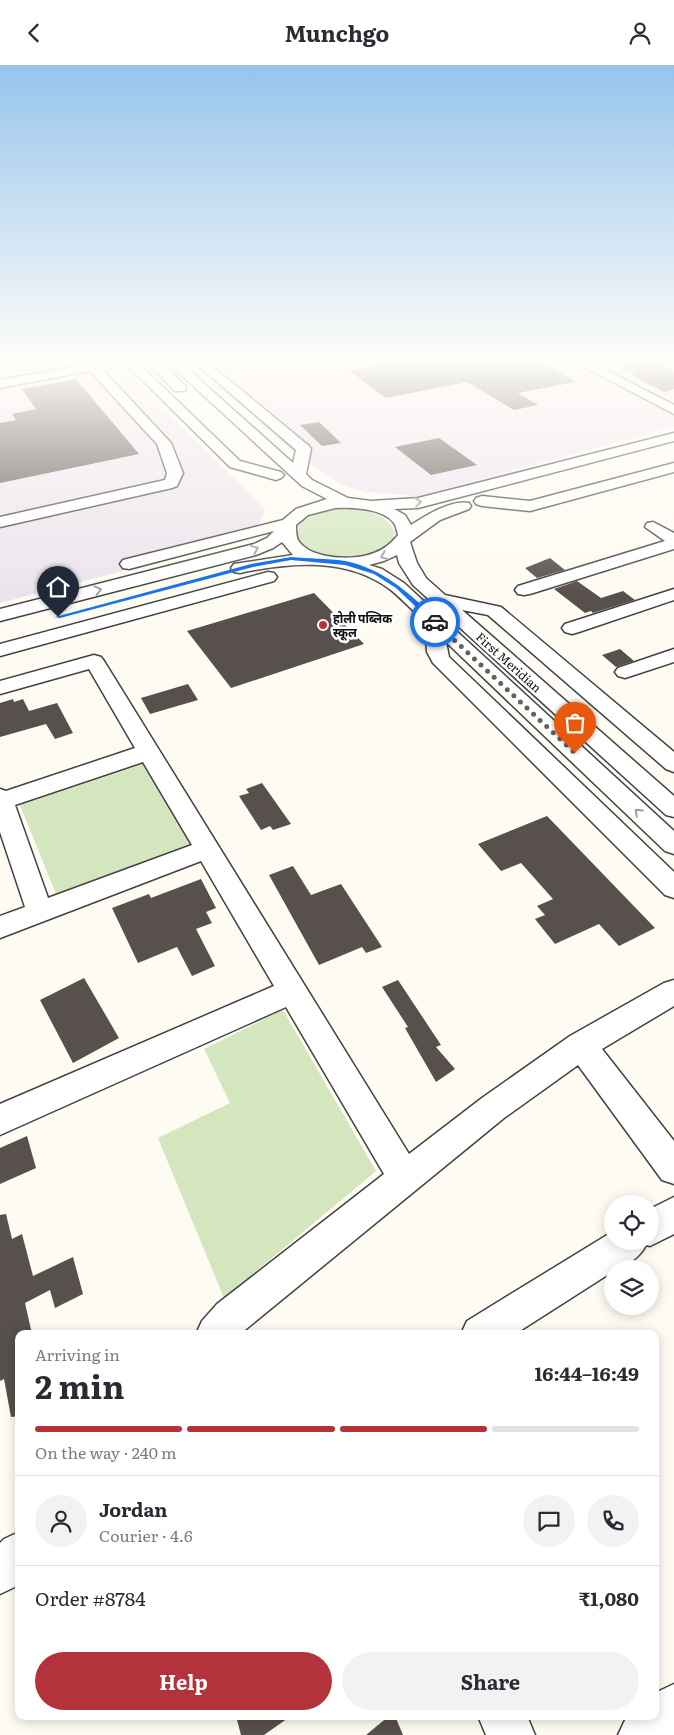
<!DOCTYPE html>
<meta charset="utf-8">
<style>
:root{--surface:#fff;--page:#f2f2f3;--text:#2b2b33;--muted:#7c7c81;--line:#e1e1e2;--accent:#b4323a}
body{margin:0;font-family:Literata,"Noto Sans Devanagari",serif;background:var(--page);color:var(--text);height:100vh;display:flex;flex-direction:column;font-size:19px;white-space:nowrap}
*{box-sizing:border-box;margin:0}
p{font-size:16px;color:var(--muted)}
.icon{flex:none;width:28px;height:28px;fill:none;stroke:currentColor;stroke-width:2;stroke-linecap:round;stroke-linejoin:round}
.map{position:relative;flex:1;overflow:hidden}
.side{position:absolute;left:15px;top:1265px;width:644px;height:390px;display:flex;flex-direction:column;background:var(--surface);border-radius:10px;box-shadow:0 2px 12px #0003}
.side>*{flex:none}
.buttons{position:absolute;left:604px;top:1130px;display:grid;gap:10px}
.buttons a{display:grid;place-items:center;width:55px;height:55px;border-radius:50%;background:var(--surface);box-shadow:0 2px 12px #0003;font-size:25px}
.pin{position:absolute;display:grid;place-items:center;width:42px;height:42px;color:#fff;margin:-51px -21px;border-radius:50% 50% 50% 0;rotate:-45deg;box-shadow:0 0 5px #0007}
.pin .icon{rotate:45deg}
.courier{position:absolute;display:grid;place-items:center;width:50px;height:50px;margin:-25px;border:4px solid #1a73e8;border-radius:50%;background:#fff;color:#222;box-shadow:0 1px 6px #0007}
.headline em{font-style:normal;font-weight:700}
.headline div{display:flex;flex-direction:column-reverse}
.headline{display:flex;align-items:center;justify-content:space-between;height:85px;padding:0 20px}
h1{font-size:32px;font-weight:700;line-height:38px}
.bar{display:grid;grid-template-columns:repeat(4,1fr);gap:8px 5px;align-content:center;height:60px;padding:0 20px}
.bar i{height:6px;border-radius:4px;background:var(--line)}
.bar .current{background:var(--accent)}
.bar p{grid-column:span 4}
.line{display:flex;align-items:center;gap:12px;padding:0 20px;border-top:1px solid var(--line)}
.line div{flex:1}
.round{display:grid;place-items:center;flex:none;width:52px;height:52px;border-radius:26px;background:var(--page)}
.primary-button{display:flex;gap:10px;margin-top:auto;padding:10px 20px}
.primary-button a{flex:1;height:58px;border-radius:30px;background:var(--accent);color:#fff;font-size:20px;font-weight:700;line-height:58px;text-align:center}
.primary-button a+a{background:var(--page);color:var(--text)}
header{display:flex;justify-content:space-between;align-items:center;height:65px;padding:0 20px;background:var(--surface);font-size:22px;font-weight:700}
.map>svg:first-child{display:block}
.industrial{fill:#ece4ed}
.green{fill:#d3e6be}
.building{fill:#57504c}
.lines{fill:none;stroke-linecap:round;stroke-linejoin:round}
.minor-casing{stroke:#424242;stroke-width:3}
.minor{fill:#fff;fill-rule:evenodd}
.oneway{stroke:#9f9f9f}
.route{fill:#1a73e8}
.done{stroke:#63625e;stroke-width:5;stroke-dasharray:0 9}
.poi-dot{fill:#b4323a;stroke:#fff;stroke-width:2}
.labels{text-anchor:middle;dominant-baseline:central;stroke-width:5;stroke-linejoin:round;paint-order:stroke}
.far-poi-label{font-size:12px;font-weight:bold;fill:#0f0f0f;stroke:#fff;text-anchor:start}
.far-street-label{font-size:12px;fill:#0f0f0f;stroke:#fff}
</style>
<header><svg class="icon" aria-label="back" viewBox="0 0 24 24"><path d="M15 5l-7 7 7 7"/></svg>Munchgo<svg class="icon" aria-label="person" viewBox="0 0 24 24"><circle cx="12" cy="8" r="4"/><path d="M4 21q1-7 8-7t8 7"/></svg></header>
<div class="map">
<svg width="674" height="1670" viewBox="0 0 674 1670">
<rect width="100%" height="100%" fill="#fefbf2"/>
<!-- industrial -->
<path class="industrial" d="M 0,296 L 116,296 L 265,445 L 260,458 L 242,475 L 0,538 Z
M 188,296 L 674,296 L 674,362 L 418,431 L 366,427 L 339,419 L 286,381 Z"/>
<!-- green -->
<path class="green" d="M 344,443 C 364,444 385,447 395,467 C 394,470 393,475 391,478 C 375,497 324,495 306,482 C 301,478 296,472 298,465 C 302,447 328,445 344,443 Z
M 146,698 L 191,779 L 56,829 L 20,740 Z
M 283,945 L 376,1106 L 224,1233 L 158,1073 L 230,1038 L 204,984 Z"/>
<!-- building -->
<path class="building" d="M 398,296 L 540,296 L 576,317 L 518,328 L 538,340 L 514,345 L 467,317 L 386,333 L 348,305 Z
M 609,296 L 651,296 L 674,306 L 674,324 L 664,327 L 631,310 L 637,309 Z
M 76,314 L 139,389 L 0,418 L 0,358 L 16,355 L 12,349 L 36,344 L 22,324 Z
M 319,357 L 341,378 L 322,381 L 300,360 Z
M 439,373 L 477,400 L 431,410 L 395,382 Z
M 550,493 L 565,505 L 537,513 L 525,503 Z
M 577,516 L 601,533 L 623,526 L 635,535 L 593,548 L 591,546 L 585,548 L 554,524 Z
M 314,528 L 364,579 L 231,623 L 187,566 Z
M 620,584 L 634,596 L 616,602 L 602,590 Z
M 188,619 L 198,635 L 150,649 L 141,633 Z
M 13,634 L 14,637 L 23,634 L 29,646 L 57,638 L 73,668 L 55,674 L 46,659 L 0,672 L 0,638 Z
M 262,718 L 291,759 L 273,765 L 270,761 L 261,765 L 239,731 L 249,728 L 246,724 Z
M 547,751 L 655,863 L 619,881 L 599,859 L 555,879 L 535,854 L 545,850 L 537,841 L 553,834 L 521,798 L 501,806 L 478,779 Z
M 293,801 L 311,830 L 341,819 L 382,882 L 366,888 L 362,882 L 319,900 L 269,810 Z
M 201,814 L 216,843 L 206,847 L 212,858 L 196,864 L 215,901 L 192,911 L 177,882 L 138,898 L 112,843 L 149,829 L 151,833 Z
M 84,913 L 119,973 L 73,998 L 40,935 Z
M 398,915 L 441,980 L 436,982 L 455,1004 L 436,1017 L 405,963 L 408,962 L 382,922 Z
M 27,1071 L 36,1103 L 0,1119 L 0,1083 Z
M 6,1149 L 12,1174 L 22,1169 L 33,1211 L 73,1192 L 83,1229 L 55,1243 L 50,1225 L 25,1238 L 32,1269 L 19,1269 L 19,1351 L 11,1352 L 4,1314 L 0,1316 L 0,1150 Z
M 236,1651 L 291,1651 L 264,1670 L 241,1670 Z
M 389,1651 L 395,1651 L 403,1670 L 366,1670 Z"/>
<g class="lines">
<defs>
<path id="minor" d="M 108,296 L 114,296 L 116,299 L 114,302 L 102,304 L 171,378 L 183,408 L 177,421 L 172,423 L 0,462 L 0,452 L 165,415 L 167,408 L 157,379 L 90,306 L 0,323 L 0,315 Z
M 123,296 L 136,296 L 240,396 L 281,407 L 284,410 L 281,413 L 276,415 L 230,402 Z
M 145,296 L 158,296 L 185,320 L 186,323 L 185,326 L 175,326 Z
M 166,296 L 179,296 L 293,398 L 296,385 L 193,296 L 206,296 L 309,381 L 311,384 L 306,409 L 312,415 L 348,433 L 371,436 L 418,433 L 674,368 L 674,376 L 418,443 L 394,444 L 405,450 L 411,460 C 425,451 452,434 469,438 L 471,441 L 469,444 L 440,455 L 410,477 L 417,498 L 426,513 L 445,530 L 501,542 L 674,687 L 674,707 L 666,704 L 488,550 L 462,545 L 674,731 L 674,752 L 666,750 L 413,520 L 399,498 L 397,490 L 384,496 L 369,500 L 382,504 L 404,518 L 674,766 L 674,789 L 665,786 L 446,577 L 449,592 L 674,807 L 674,833 L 665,830 L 433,598 L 427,587 L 425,557 C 414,547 403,535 391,525 C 348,492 291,497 240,508 L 234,507 L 231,503 L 234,499 L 293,490 L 282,477 L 273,483 L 256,490 L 0,556 L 0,544 L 254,479 L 267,473 L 274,466 L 129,504 L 123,503 L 120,499 L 123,495 L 283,455 L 296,444 L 327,434 L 302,421 ZM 335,443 C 351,442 383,443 394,458 C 396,461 397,466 398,470 C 391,478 385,484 374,488 C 355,496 310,495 298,475 C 296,471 296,464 296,460 L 308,450 Z
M 573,296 L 588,296 L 674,340 L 674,349 Z
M 674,398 L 674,407 L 530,446 L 482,441 L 476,439 L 474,436 L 476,433 L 482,431 L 530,436 Z
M 653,457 L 674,468 L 674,484 L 530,529 L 524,530 L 518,529 L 515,525 L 518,521 L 665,476 L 645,462 L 647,458 Z
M 268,507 L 274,508 L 277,512 L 274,516 L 0,591 L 0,579 Z
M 674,524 L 674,535 L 579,567 L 572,569 L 565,567 L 562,563 L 565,559 Z
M 674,584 L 674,597 L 625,613 L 618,611 L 615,607 L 618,603 Z
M 94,590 L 101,592 L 104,596 L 409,1089 L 482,1033 L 570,971 L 664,918 L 674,915 L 674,941 L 602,984 L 674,1076 L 674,1119 L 662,1115 L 578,1000 L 504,1053 L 240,1269 L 196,1269 L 202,1256 L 217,1239 L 384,1109 L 286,942 L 0,1070 L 0,1039 L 274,921 L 201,796 L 0,873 L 0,851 L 25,842 L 0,767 L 0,724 L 6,726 L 135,683 L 89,604 L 0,629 L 0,616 ZM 143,697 L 192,780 L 48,833 L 15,740 Z
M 674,1132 L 674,1169 L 650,1181 L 646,1180 C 641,1191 625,1204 612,1204 L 612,1207 L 515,1269 L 461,1269 L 467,1256 L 612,1167 L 612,1176 L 650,1176 L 650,1144 Z
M 19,1467 L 19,1520 L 0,1529 L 0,1478 L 4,1474 Z
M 674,1619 L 674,1670 L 618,1670 L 627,1651 L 655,1651 L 655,1628 Z
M 478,1651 L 527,1651 L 535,1670 L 486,1670 Z"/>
</defs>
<!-- minor casing -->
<use href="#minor" class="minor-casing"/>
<!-- minor -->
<use href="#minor" class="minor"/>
</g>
<!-- one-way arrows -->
<defs><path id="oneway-chevron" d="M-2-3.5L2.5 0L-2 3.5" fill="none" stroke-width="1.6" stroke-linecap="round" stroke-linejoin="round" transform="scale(1.25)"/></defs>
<g class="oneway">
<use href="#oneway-chevron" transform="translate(418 437) rotate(-8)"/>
<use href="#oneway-chevron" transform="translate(255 484) rotate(-22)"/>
<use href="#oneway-chevron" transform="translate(384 491) rotate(158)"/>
<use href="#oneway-chevron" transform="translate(98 525) rotate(-14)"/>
<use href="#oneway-chevron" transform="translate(638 747) rotate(-137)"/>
</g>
<!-- sky -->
<linearGradient id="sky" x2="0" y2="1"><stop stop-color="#96c4ec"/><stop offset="0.56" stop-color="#fffdf9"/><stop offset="1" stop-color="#fffdf9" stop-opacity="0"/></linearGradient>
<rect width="674" height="529" fill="url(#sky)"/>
<!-- route -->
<path class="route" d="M 291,492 C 308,494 327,493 345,496 C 382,503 413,530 438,557 L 433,558 L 396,523 L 374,509 L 345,500 L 291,495 L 253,502 L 60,553 L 55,552 L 251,499 Z"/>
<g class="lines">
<!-- done -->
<path class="done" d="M 435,557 L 575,688"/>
</g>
<!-- markers -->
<circle class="poi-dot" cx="323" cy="560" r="5"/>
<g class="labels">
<!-- far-poi labels -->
<g class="far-poi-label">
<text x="333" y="553">होली पब्लिक<tspan x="333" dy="14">स्कूल</tspan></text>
</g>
<!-- far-street labels -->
<g class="far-street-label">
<text transform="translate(509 597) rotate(42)">First Meridian</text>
</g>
</g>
</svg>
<div class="buttons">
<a><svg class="icon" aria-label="locate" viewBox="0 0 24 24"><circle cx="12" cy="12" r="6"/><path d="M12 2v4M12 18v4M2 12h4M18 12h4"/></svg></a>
<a><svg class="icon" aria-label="layers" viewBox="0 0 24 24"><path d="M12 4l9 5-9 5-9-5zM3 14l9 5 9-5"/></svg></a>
</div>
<div class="pin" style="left:575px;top:688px;background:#ea580c"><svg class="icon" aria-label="bag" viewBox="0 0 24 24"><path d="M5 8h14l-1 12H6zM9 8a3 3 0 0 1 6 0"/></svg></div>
<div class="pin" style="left:58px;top:552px;background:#1f2937"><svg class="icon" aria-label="home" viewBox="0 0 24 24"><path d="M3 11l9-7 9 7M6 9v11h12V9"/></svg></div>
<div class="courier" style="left:435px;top:557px"><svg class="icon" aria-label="car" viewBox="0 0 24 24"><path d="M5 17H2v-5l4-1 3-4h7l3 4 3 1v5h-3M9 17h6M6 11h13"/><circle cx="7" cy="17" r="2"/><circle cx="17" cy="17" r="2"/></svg></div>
<section class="side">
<div class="headline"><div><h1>2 min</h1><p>Arriving in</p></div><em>16:44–16:49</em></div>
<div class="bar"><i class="current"></i><i class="current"></i><i class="current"></i><i></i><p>On the way · 240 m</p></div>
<div class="line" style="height:90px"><a class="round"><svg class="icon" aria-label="person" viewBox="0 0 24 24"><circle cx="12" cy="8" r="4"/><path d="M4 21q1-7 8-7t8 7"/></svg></a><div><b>Jordan</b><p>Courier · 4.6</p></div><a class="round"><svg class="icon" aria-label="chat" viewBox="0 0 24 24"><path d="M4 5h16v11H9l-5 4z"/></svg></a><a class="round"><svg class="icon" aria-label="phone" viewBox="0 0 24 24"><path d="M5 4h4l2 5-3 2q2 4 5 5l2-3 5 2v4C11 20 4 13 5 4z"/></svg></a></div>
<div class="line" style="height:65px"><div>Order #8784</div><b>₹1,080</b></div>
<div class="primary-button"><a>Help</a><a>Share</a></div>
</section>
</div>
